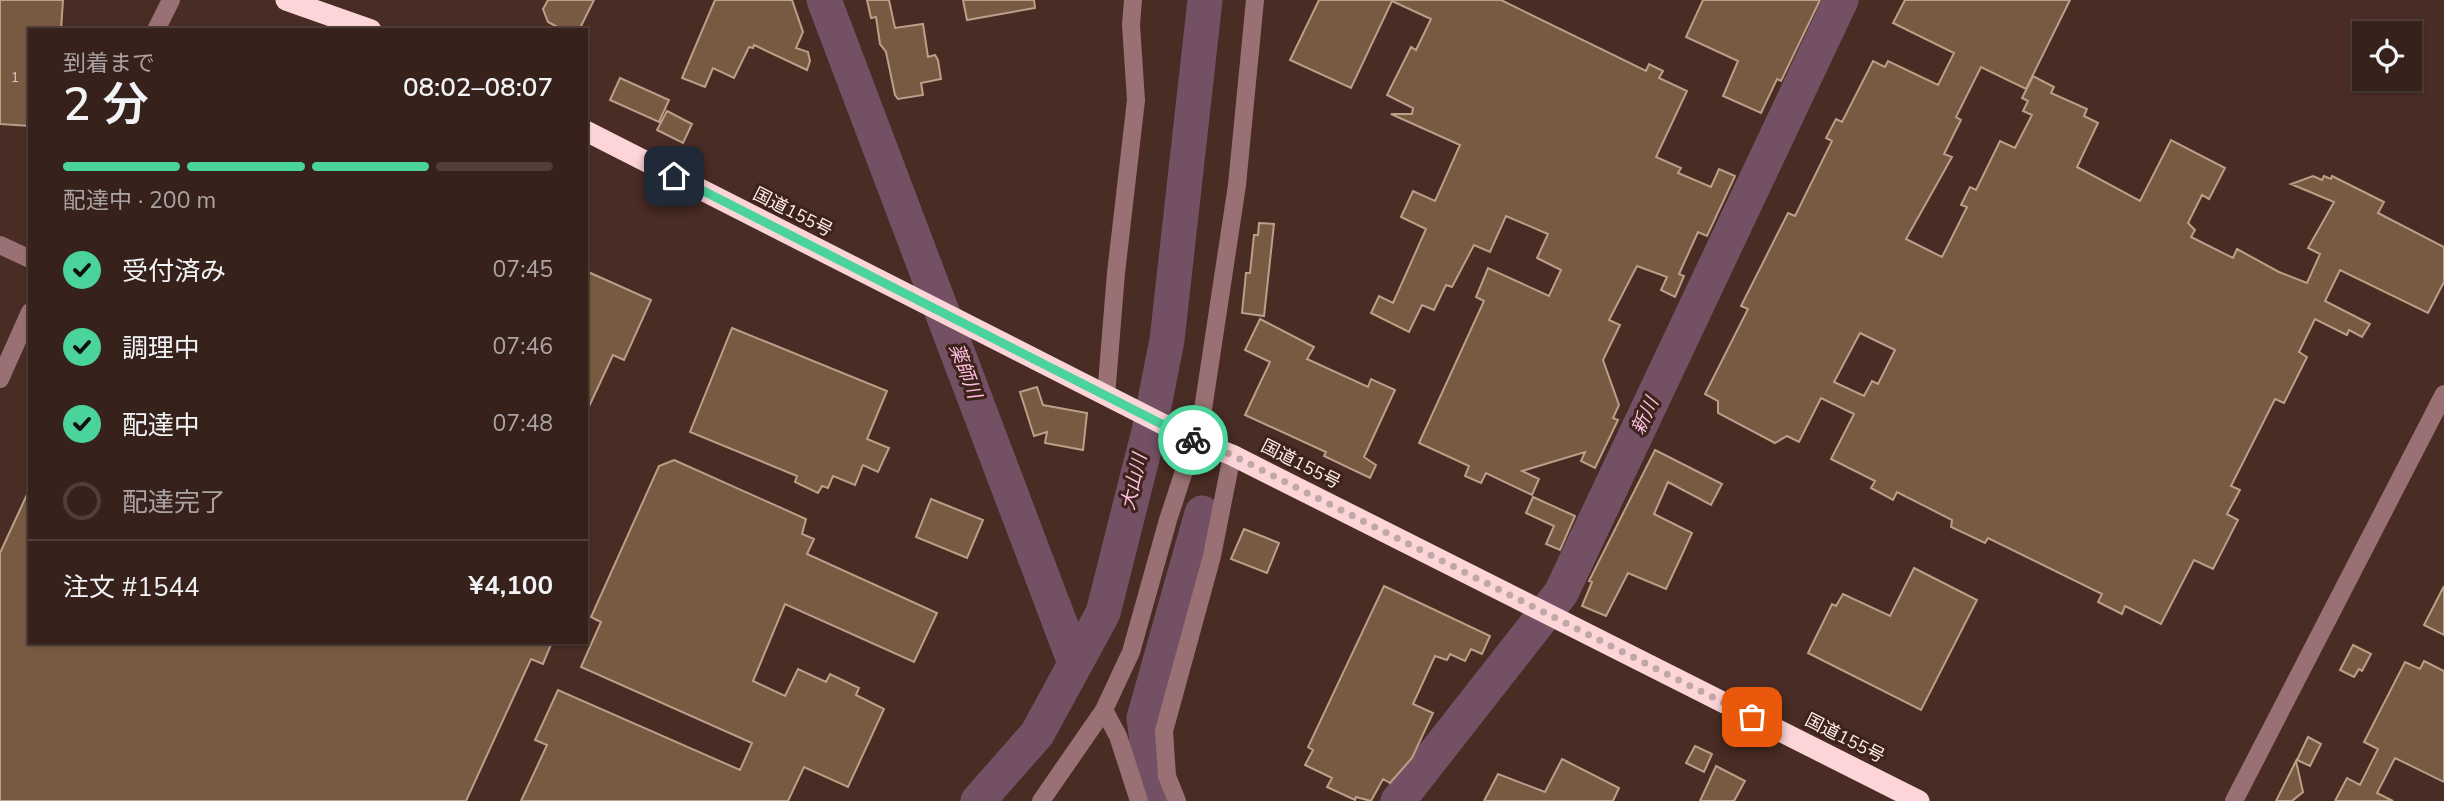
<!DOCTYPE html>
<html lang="ja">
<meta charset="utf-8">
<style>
:root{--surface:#37211b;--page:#422e28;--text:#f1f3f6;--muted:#aaa3a3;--line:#513e3a;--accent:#4ad49c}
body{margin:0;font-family:"Nunito Sans","Noto Sans JP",sans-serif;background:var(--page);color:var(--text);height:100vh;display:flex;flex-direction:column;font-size:26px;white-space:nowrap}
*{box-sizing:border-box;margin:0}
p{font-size:23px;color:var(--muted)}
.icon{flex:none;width:38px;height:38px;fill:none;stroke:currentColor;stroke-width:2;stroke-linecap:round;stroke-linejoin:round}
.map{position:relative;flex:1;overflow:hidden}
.side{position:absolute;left:28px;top:28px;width:560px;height:616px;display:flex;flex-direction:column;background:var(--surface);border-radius:0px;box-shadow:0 2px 5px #0004,0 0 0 2px var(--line)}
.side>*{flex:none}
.fabs{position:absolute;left:2352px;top:21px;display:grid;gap:14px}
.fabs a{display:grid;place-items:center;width:70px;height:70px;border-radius:0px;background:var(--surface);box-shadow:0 2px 5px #0004,0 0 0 2px var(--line);font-size:35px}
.pin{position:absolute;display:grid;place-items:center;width:60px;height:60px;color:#fff;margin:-30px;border-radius:14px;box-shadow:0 4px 10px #0006}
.courier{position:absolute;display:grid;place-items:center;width:70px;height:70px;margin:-35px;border:5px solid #4ad49c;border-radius:50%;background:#fff;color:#222;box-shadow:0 2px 9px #0007}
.head em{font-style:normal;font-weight:600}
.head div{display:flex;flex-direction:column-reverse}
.head{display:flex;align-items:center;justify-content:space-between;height:119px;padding:0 35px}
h1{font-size:46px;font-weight:600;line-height:52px}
.bar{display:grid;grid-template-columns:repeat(4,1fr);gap:10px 7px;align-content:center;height:84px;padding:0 35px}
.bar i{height:9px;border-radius:5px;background:var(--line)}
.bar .current{background:var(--accent)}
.bar p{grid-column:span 4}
.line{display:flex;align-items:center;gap:18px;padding:0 35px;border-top:2px solid var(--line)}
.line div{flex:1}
ol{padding:0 35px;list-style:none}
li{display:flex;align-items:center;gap:21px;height:77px}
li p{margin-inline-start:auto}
li .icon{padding:7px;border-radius:50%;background:var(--accent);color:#111;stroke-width:4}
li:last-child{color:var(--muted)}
li i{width:38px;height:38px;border:4px solid var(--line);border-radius:50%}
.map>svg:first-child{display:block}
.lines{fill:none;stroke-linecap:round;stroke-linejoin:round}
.river{stroke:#735063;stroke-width:35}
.building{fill:#775a41;stroke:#ba9f89;stroke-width:2;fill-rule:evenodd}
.minor{stroke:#997175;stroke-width:18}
.highway{stroke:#fdd5d9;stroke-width:21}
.done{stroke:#bea9a4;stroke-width:7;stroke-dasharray:0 12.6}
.route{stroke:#4ad49c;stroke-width:9}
.labels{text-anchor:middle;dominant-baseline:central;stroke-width:6;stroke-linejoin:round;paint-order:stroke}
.number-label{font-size:14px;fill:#dcc8bf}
.street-label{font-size:18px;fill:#fdede9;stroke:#3e231b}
.water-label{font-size:19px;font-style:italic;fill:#febfe0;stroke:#3e231b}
</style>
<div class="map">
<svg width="2444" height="801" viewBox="0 0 2444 801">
<rect width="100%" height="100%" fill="#492c24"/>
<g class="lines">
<!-- river -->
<path class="river" d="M 824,0 L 1075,663
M 978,801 L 1037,734 L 1103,613 L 1149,431 L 1167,340 L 1205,0
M 1161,801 L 1151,774 L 1144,718 L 1202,513
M 1398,801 L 1561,593 L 1841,0"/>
</g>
<!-- building -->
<path class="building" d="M 0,0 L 63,0 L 61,30 L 30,30 L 30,126 L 0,124 Z
M 548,0 L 594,0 L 579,30 L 563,30 L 548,22 L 543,9 Z
M 715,0 L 792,0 L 803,32 L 796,48 L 808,52 L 810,61 L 807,70 L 754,45 L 753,48 L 749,47 L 734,78 L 713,68 L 705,87 L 682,78 Z
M 867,0 L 889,0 L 895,28 L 923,24 L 928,57 L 935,55 L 938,60 L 941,79 L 921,83 L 923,95 L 898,99 L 895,95 L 886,52 L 880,44 L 876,17 L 871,18 Z
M 963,0 L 1034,0 L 1035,8 L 967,20 Z
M 1319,0 L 1501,0 L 1646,71 L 1649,64 L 1663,71 L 1659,78 L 1687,91 L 1656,157 L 1681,168 L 1678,173 L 1711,187 L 1719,169 L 1735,176 L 1707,236 L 1698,232 L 1679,274 L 1684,276 L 1675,297 L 1661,290 L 1667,277 L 1637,266 L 1609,320 L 1620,325 L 1603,360 L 1619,405 L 1613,418 L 1618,420 L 1595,468 L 1581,461 L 1585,452 L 1522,471 L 1539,479 L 1532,495 L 1486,473 L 1481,483 L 1465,476 L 1469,466 L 1419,443 L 1484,301 L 1476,297 L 1488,268 L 1549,296 L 1561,270 L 1537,258 L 1548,234 L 1506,216 L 1490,252 L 1474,245 L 1452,287 L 1446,285 L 1434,310 L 1422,305 L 1409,332 L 1371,313 L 1379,296 L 1393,303 L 1426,229 L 1401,217 L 1413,191 L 1435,201 L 1460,145 L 1391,114 L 1412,114 L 1413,108 L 1387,95 L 1411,47 L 1416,50 L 1431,19 L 1392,1 L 1351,88 L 1290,60 Z
M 1703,0 L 1820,0 L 1781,81 L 1777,79 L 1761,113 L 1723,96 L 1738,61 L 1686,37 Z
M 1905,0 L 2070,0 L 2026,89 L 1981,67 L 1956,117 L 1961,120 L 1944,154 L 1952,157 L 1906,239 L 1942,257 L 1967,207 L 1961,205 L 1970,187 L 1976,190 L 2000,141 L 2015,148 L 2032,115 L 2023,111 L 2028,101 L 2022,98 L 2033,76 L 2054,87 L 2051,93 L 2087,109 L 2084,116 L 2098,123 L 2077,167 L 2140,201 L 2171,140 L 2225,168 L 2209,199 L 2202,195 L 2188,223 L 2195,230 L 2191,237 L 2233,258 L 2237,249 L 2279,272 L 2307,283 L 2320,254 L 2308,248 L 2334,202 L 2291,184 L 2313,176 L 2322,180 L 2324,176 L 2331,179 L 2332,176 L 2384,202 L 2378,213 L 2444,247 L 2444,282 L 2428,313 L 2340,270 L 2325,301 L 2370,324 L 2362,337 L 2349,330 L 2347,335 L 2315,319 L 2299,352 L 2307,357 L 2284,403 L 2275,399 L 2231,486 L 2240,490 L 2227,514 L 2238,520 L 2213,569 L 2194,560 L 2161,624 L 2125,606 L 2122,614 L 2098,602 L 2102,594 L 1988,538 L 1985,543 L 1951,527 L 1952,520 L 1897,492 L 1893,500 L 1871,488 L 1875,481 L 1831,459 L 1854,414 L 1821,398 L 1799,442 L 1787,436 L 1775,443 L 1718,413 L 1718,401 L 1705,394 L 1748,309 L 1741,306 L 1788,213 L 1795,216 L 1832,141 L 1826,138 L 1836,119 L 1842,122 L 1873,61 L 1885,67 L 1888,61 L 1938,85 L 1954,53 L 1893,23 ZM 1860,333 L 1895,350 L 1878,384 L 1872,381 L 1864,396 L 1834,382 Z
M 620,78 L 669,100 L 659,122 L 610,100 Z
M 667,111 L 692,124 L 683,143 L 657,130 Z
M 1259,223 L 1274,224 L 1264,316 L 1242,313 L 1246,273 L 1250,273 L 1254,235 L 1258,235 Z
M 586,271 L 651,300 L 624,360 L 613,355 L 586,413 Z
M 1260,319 L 1314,347 L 1307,359 L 1368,387 L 1371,379 L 1395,390 L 1364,457 L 1376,465 L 1370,478 L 1324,456 L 1326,452 L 1245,415 L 1270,362 L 1245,350 Z
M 732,328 L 887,391 L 867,439 L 889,448 L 878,472 L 863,465 L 855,485 L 833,476 L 828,488 L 822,486 L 818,493 L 795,482 L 797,476 L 690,432 Z
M 1037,387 L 1043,405 L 1087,413 L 1083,450 L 1045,443 L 1047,432 L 1034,436 L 1020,392 Z
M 1655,450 L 1722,484 L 1711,505 L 1668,482 L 1654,514 L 1692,533 L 1681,557 L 1666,589 L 1628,573 L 1606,616 L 1582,606 L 1592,582 L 1589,581 Z
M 674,460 L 806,519 L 802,534 L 814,539 L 807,554 L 937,613 L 914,662 L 785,604 L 753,681 L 785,696 L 798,669 L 826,682 L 830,674 L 859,688 L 856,695 L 884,709 L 848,787 L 804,767 L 788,801 L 521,801 L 547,745 L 535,740 L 558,690 L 740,770 L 752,743 L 581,667 L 601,622 L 591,617 L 659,466 Z
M 30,488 L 30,642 L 552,642 L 543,664 L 531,659 L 466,801 L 0,801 L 0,553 Z
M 1533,497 L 1575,516 L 1560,550 L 1546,544 L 1554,526 L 1526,513 Z
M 931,499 L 983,520 L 967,558 L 916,537 Z
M 1244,529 L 1279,543 L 1267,573 L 1231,559 Z
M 1914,568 L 1977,600 L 1921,710 L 1808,653 L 1832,604 L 1836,606 L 1843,594 L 1890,616 Z
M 1384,586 L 1490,636 L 1482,654 L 1471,649 L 1465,661 L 1450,654 L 1447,660 L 1435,656 L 1413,704 L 1433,713 L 1412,758 L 1390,783 L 1383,779 L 1371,801 L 1356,797 L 1355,800 L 1327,787 L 1332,778 L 1305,765 L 1313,750 L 1308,747 Z
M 2444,586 L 2444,635 L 2424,625 Z
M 2353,645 L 2371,654 L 2362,671 L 2359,669 L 2354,677 L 2340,670 Z
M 2424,661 L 2444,671 L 2444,782 L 2395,758 L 2377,793 L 2393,801 L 2335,801 L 2347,778 L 2360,785 L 2378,749 L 2364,742 L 2405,662 L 2420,669 Z
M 2308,737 L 2321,744 L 2310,766 L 2297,760 Z
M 1695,746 L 1712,754 L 1704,772 L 1686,763 Z
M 1562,759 L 1619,788 L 1613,801 L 1484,801 L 1498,774 L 1545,792 Z
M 2296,761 L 2303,792 L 2292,801 L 2276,801 Z
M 1716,766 L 1745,781 L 1734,801 L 1700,801 Z"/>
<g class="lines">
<!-- minor -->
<path class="minor" d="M 156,30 L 171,0
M 0,245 L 30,259
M 0,379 L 30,312
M 1106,396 L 1116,273 L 1136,100 L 1131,25 L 1133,0
M 1041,801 L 1104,710
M 1139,801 L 1118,736 L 1104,710 L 1131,652 L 1168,520 L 1202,416 L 1237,185 L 1255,0
M 1177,801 L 1167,776 L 1164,731 L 1212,556 L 1232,455
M 2234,801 L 2444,394"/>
<!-- highway -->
<path class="highway" d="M 286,0 L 371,30
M 586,131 L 1194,440 L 1232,455 L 1919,801"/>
</g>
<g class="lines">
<!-- done -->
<path class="done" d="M 1193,440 L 1232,455 L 1752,717"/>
<!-- route -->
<path class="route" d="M 674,176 L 1193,440"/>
</g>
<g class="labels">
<!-- number labels -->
<g class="number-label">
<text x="15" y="77">1</text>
</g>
<!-- street labels -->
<g class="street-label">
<text transform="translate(793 212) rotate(27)">国道155号</text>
<text transform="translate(1301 464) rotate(27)">国道155号</text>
<text transform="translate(1845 738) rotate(27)">国道155号</text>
</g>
<!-- water labels -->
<g class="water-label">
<text transform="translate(965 371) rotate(69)">薬師川</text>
<text transform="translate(1645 416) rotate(-65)">新川</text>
<text transform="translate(1134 482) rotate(-77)">大山川</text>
</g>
</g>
</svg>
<div class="fabs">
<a><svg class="icon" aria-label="locate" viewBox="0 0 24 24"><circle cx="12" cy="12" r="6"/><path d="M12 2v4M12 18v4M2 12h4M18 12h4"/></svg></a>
</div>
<div class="pin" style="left:1752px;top:717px;background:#ea580c"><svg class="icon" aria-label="bag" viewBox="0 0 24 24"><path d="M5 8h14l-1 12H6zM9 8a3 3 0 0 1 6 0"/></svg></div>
<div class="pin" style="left:674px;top:176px;background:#1f2937"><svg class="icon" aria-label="home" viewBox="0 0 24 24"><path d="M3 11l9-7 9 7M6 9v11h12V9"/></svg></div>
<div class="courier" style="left:1193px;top:440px"><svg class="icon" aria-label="bike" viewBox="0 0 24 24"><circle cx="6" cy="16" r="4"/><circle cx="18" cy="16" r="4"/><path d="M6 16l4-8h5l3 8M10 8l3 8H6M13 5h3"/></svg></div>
<section class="side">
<div class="head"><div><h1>2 分</h1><p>到着まで</p></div><em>08:02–08:07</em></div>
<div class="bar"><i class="current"></i><i class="current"></i><i class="current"></i><i></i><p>配達中 · 200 m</p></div>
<ol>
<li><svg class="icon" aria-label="check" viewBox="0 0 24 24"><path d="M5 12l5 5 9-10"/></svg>受付済み<p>07:45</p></li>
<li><svg class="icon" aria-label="check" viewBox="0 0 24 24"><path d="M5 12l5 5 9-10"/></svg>調理中<p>07:46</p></li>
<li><svg class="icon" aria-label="check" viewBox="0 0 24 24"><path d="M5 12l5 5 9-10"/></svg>配達中<p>07:48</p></li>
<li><i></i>配達完了</li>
</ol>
<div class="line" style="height:91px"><div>注文 #1544</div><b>¥4,100</b></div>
</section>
</div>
